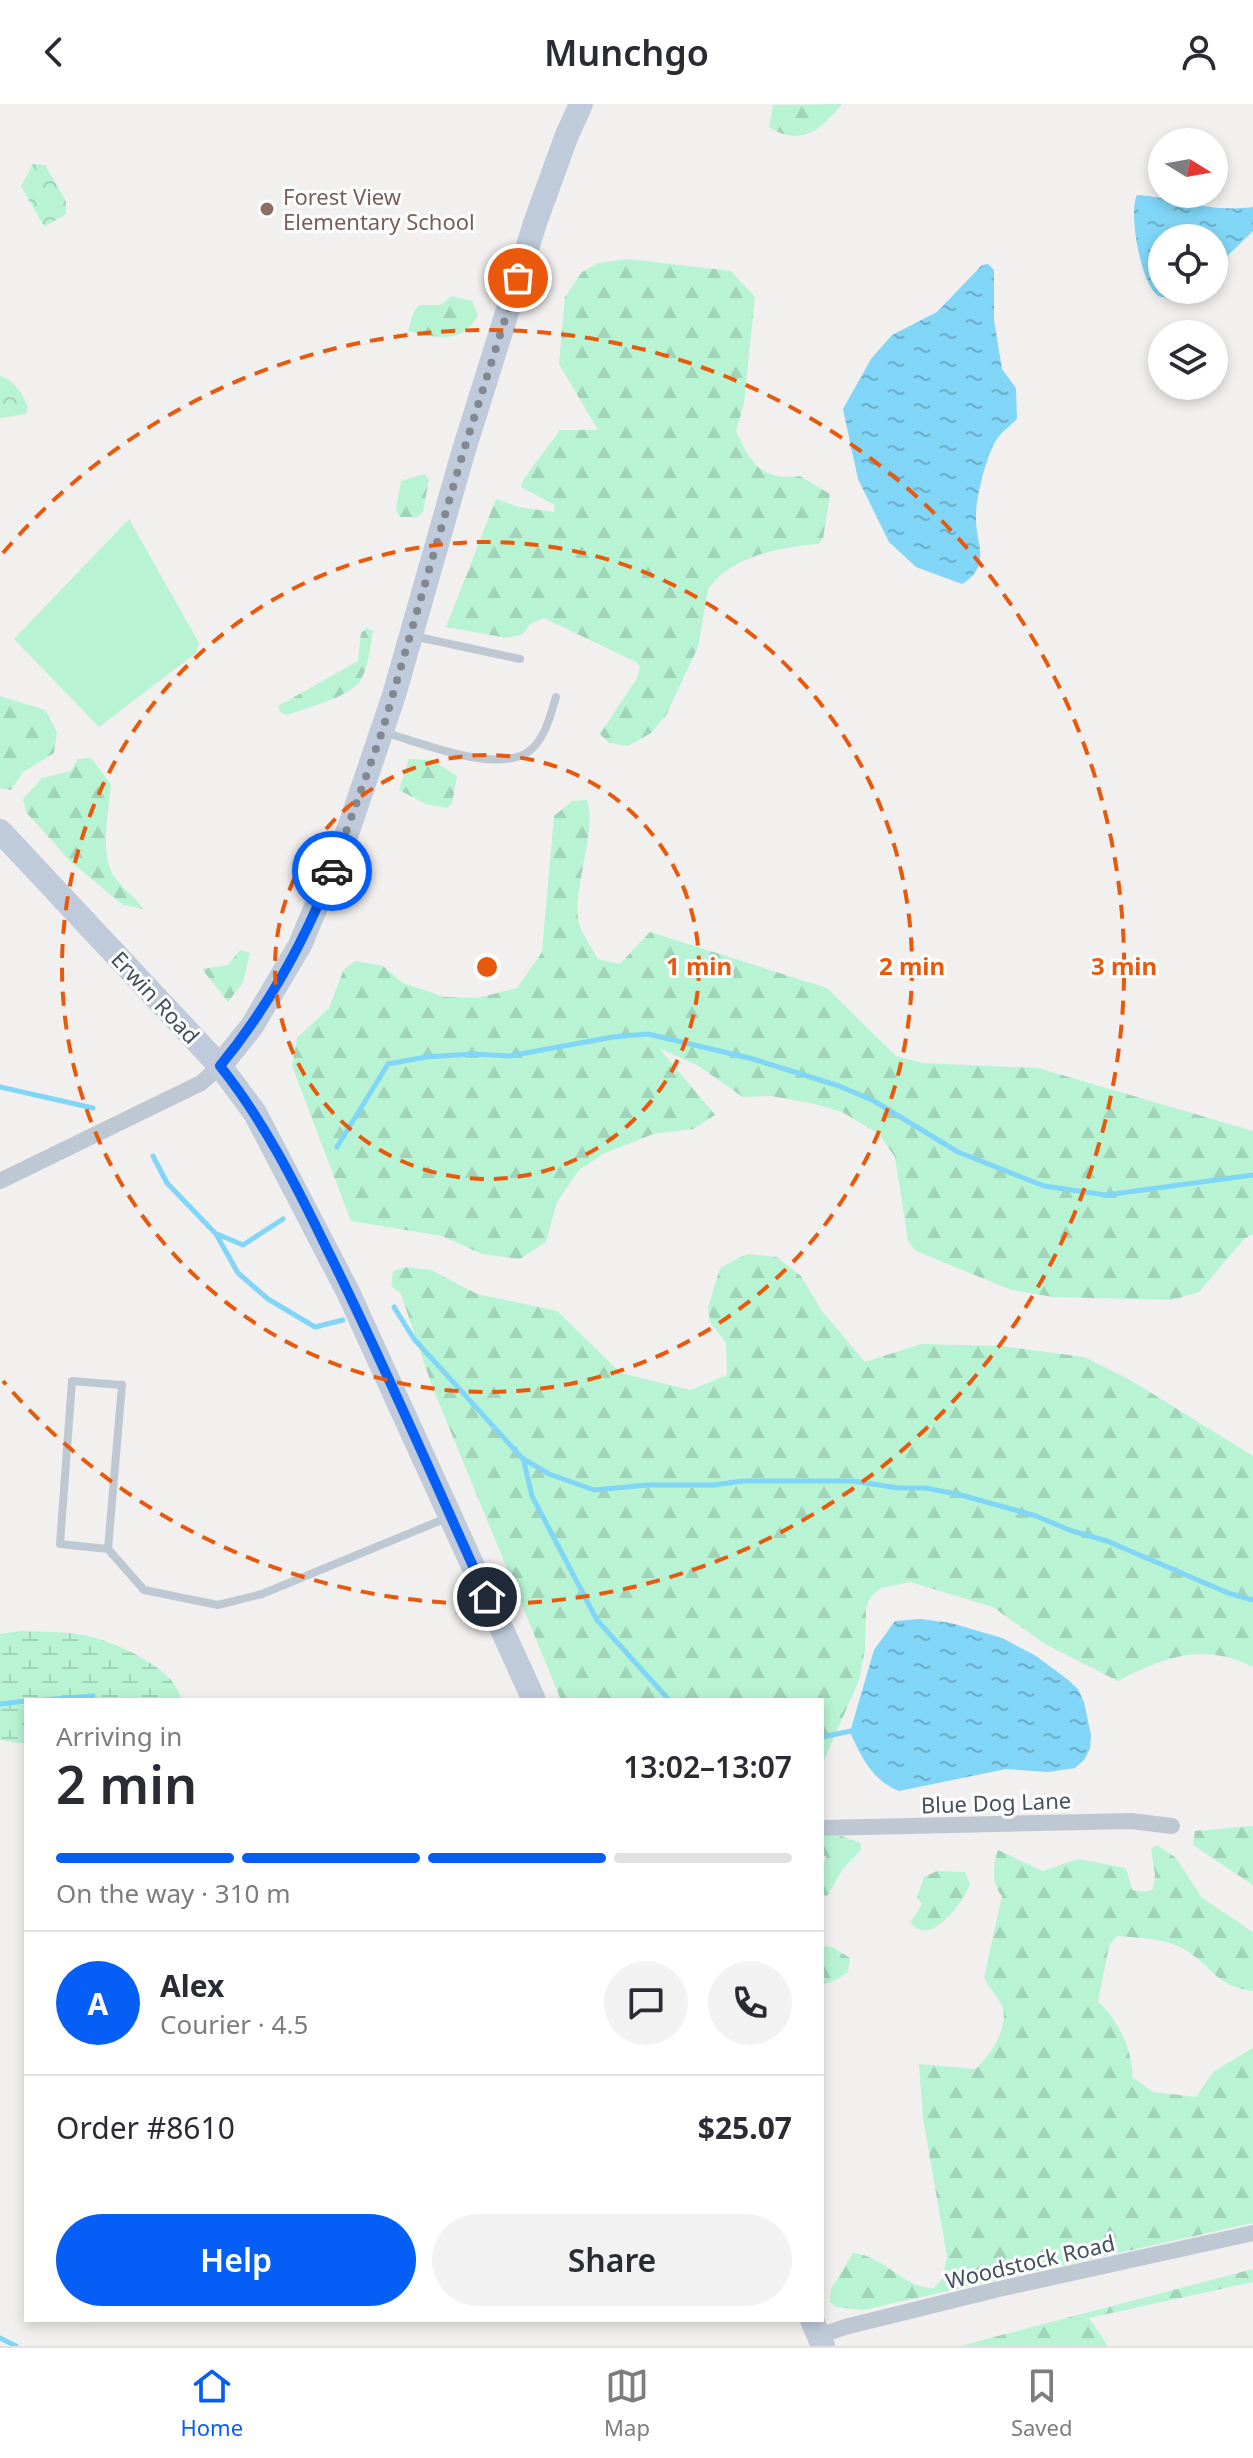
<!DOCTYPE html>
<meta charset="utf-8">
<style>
:root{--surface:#fff;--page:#f2f2f3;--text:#2b2b33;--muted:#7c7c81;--line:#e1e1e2;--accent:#055ef5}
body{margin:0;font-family:"Noto Sans",sans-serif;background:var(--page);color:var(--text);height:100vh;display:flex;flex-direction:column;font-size:30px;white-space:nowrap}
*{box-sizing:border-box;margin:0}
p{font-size:26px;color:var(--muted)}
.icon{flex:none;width:44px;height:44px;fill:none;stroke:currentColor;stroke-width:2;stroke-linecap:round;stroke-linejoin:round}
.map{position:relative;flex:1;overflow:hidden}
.panel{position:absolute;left:24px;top:1594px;width:800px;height:624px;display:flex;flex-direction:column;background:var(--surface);border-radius:0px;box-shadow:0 4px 12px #0003}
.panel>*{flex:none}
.needle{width:52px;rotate:101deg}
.fabs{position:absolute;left:1148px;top:24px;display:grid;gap:16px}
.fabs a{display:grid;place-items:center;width:80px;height:80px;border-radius:50%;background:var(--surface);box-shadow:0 4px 12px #0003;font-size:40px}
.pin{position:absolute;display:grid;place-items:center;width:68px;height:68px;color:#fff;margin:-34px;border:4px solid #fff;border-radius:50%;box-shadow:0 2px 8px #0007}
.courier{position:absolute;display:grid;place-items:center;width:80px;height:80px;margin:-40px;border:6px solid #055ef5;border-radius:50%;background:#fff;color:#222;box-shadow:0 2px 10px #0007}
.summary em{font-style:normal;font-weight:600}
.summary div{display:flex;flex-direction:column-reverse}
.summary{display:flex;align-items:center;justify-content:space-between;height:136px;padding:0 32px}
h1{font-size:52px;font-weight:600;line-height:60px}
.bar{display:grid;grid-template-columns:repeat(4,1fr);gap:12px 8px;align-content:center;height:96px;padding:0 32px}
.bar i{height:10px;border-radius:6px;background:var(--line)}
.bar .selected{background:var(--accent)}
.bar p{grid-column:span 4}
.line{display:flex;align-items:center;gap:20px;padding:0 32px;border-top:2px solid var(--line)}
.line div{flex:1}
.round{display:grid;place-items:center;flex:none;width:84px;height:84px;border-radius:42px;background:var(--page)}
.action{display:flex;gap:16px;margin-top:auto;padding:16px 32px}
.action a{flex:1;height:92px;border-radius:48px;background:var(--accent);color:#fff;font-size:32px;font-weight:600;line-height:92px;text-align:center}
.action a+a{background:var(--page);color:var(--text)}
header{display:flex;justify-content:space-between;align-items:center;height:104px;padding:0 32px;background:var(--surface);font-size:36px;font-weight:600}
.menu{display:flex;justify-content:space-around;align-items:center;height:112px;border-top:2px solid var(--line);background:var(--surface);font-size:22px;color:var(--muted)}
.menu a{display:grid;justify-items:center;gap:4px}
.menu .selected{color:var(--accent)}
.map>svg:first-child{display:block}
.green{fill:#b8f4d3}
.forest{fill:url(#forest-firs)}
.wetland{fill:url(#wetland-marsh)}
.park{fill:url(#park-crowns)}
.water{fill:url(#water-ripples)}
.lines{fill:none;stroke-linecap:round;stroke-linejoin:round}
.stream{stroke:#81d5f6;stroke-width:5}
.lane{stroke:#bec8d2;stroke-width:8}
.street{stroke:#bec8d2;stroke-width:16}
.secondary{stroke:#bfcada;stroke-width:24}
.done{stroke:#828891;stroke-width:8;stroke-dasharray:0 14.4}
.route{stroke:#055ef5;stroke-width:10}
.ring{fill:none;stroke:#e8590c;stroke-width:4;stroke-dasharray:14 10}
.education-dot{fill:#8d6e63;stroke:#fff;stroke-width:3}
.labels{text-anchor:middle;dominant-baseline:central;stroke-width:6;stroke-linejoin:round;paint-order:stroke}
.education-label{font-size:22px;fill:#785e54;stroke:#fff;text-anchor:start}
.street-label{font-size:22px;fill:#45515e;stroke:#fff}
.centre{fill:#e8590c;stroke:#fff;stroke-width:4}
.ring-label{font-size:24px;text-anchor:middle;font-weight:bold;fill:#e8590c;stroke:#fff;stroke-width:6;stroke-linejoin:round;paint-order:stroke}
</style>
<header><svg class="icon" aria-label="back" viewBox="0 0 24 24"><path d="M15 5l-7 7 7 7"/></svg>Munchgo<svg class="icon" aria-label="person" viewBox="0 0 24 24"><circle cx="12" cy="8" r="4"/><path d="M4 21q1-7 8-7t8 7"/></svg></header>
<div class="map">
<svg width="1253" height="2242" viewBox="0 0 1253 2242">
<defs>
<pattern id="forest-firs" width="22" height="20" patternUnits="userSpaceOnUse" patternTransform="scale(2)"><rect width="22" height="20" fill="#b8f4d3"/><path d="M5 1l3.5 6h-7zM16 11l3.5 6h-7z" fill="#a0d3b8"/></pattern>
<pattern id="wetland-marsh" width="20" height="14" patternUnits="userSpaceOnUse" patternTransform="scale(2)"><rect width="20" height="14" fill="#b8f4d3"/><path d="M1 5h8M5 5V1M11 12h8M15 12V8" fill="none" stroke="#a0d3b8"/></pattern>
<pattern id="park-crowns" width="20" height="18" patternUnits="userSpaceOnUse" patternTransform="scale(2)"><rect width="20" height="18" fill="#b8f4d3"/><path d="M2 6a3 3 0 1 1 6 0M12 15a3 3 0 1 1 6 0" fill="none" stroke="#a0d3b8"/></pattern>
<pattern id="water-ripples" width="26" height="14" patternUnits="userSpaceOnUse" patternTransform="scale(2)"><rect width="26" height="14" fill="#81d5f6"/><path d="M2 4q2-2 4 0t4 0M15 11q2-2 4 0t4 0" fill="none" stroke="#6bafca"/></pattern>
</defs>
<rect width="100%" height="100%" fill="#f2efef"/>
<!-- green -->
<path class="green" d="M 129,415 L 199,539 L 196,549 L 99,623 L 14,535 Z"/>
<!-- forest -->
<path class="forest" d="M 842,0 C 821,26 801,43 769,23 L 773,1 Z
M 628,155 L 731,167 L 755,193 L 744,299 L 736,327 C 749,357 762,378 800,372 L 830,390 L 823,435 L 818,440 C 780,443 729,453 708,486 L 698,543 L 666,611 L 651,629 L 628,642 L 609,639 L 600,630 L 636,576 L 640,563 L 636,558 L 544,514 L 530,520 L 523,530 L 507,534 L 446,523 L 496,395 L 519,403 L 554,408 L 555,401 L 521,383 L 523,376 L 560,326 L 598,326 L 559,260 L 565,193 L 582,168 L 598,159 Z
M 452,192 L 472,197 L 478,211 C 463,241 436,234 408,227 L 414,207 L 419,201 L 440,201 Z
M 425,370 L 429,376 L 423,408 L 417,413 L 400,413 L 396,405 L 401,377 Z
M 367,524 L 373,527 C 370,544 369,562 360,577 C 350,593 306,604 287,611 L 280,608 L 278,602 L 358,557 L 361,529 Z
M 0,592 L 45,606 L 57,628 L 54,649 L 23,668 L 11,686 L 0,684 Z
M 91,654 L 111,680 C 109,706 99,751 114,772 C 122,785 135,792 143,805 L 123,801 L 71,758 L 26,708 L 23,695 L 42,674 L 71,667 L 78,655 Z
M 409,655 L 432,656 L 457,672 L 452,699 L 447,704 L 426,700 L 399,686 Z
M 587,696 C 597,725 574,780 578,815 C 580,828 592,844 598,855 L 620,860 L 650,828 L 827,884 L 896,952 L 923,959 L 1038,964 L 1253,1027 L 1253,1130 L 1244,1135 L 1199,1188 L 1172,1196 L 1053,1193 L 1011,1186 L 916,1147 L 908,1137 L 895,1053 L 879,1030 L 842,1008 L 815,1000 L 771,992 L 743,993 L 697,961 L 659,944 L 715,1011 L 693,1025 L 653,1030 L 603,1050 L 579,1066 L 557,1098 L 546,1138 L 520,1155 L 482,1150 L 442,1132 L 351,1117 L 292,962 L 297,934 L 329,904 L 344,865 L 356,857 L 383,862 L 403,879 L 445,893 L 477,894 L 517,884 L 542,848 L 554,712 L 572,697 Z
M 240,846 L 250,849 L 243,878 L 228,898 L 202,865 L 228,861 Z
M 747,1150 L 777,1153 L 801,1172 L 822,1207 L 865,1258 L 921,1240 L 1000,1242 L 1084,1253 L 1132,1277 L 1253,1352 L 1253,1563 C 1203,1538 1165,1553 1118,1577 L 1045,1540 L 993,1503 L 910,1478 L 882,1484 L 871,1492 L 866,1504 L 865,1546 L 859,1576 L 822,1661 L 822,1596 L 561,1596 L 432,1282 L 401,1190 L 391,1182 L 393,1167 L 407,1163 L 431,1166 L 477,1190 L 557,1207 L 621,1269 L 691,1286 L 727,1271 L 726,1239 L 710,1218 L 708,1204 L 720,1164 Z
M 1253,1722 L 1253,1781 L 1193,1741 L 1195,1727 Z
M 822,1732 L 841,1732 L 861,1739 L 861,1746 L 842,1766 L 828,1791 L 822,1792 L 822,1764 L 826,1752 L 822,1752 Z
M 1157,1741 L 1176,1754 L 1202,1794 L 1253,1828 L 1253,1887 C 1217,1882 1217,1868 1190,1849 C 1169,1834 1142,1834 1117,1832 L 1109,1842 L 1098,1898 C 1117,1913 1134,1949 1132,1973 L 1153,1988 L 1196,1993 L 1213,1968 L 1253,1944 L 1253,2119 L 863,2206 L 836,2203 L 830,2198 L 831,2185 L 853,2149 C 885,2152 904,2185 934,2184 L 943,2174 L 947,2152 L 923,2014 L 919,1960 L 975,1965 C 990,1953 1010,1922 1002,1902 C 998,1893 989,1883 984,1874 L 1002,1792 C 991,1781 993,1760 998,1746 L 1043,1767 L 1078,1755 L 1126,1764 L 1132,1786 L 1147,1788 L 1153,1785 L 1155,1771 L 1151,1745 Z
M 937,1767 L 965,1768 L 970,1780 C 965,1795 939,1831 921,1826 C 917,1825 913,1822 910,1819 L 922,1800 L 917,1793 L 924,1773 Z
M 822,1842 L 832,1843 L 850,1854 L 848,1868 L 836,1876 L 822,1881 Z
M 1253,2165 L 1253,2178 L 1089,2214 L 1108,2242 L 960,2242 Z"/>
<!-- wetland -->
<path class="wetland" d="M 20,1527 C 42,1528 67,1527 88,1532 C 115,1538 179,1566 181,1596 L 26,1596 L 26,1640 L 0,1636 L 0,1530 Z"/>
<!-- park -->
<path class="park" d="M 33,60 L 45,61 L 66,97 L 66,110 L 44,123 L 21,82 Z
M 0,272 C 15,276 22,289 28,303 L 26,310 L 0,314 Z"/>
<!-- water -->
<path class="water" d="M 1137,91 C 1179,94 1210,109 1253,103 L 1253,127 L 1214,165 L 1214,134 L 1162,134 L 1162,186 L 1185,186 C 1178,190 1169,195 1161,193 C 1141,187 1128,107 1137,91 Z
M 988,160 L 994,166 L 994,216 L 1002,265 L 1016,284 L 1017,315 C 1010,322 1000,329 995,338 C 986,354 976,393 976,412 C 975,440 993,461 962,480 L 916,463 L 889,438 L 858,375 L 843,305 L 871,255 L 892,231 L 937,208 L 982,161 Z
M 921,1515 L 951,1519 L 1002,1534 L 1036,1552 L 1067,1575 L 1078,1585 L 1084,1598 L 1091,1631 L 1090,1645 L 1084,1656 L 1075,1664 L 1048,1668 L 1006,1665 L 899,1687 C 873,1677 861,1653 850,1628 L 874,1546 L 895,1517 Z"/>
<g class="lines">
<!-- stream -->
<path class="stream" d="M 0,983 L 93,1004
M 337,1043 L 388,960 L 426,953 L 473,950 L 509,952 L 613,933 L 648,930 L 753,955 L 839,982 L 874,997 L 958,1048 L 1044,1082 L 1106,1091 L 1253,1071
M 153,1052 L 167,1079 L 216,1130 L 238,1169 L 268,1195 L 315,1223 L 343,1216
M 217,1130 L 243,1141 L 283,1115
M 394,1203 L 414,1235 L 522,1354 L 549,1370 L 594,1386 L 648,1381 L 714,1381 L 743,1377 L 853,1377 L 898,1384 L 926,1384 L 961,1391 L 1036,1412 L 1072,1427 L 1107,1437 L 1228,1489 L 1253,1496
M 523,1354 L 532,1392 L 597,1516 L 669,1596
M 43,1596 L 93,1592
M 0,1600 L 26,1597
M 822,1633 L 856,1626
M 0,2234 L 16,2242"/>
<!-- lane -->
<path class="lane" d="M 413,532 L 520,555
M 383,628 C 420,638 494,670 528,648 C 545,636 550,612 556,593
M 108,1445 L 60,1440 L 72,1277 L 122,1281 L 108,1445 L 144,1486 L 218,1501 L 262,1490 L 449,1413"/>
<!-- street -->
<path class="street" d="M 0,1077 L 201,979 L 220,962
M 822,1724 L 1131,1717 L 1172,1722
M 819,2232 L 845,2223 L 999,2185 L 1253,2129"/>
<!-- secondary -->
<path class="secondary" d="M 0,727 L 220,962 L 255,1009 L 348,1188 L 534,1596
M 220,962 L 252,922 L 300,841 L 349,724 L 394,591 L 463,349 L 536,116 L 567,31 L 581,0
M 812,2216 L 823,2242"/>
</g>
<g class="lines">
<!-- done -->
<path class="done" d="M 332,767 L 382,628 L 463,349 L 518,174"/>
<!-- route -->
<path class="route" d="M 332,767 C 304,839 269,902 220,962 C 264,1017 296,1081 327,1145 C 384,1259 434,1377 487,1493"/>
</g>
<!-- distance rings -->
<g class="ring">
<circle cx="487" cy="863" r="212"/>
<circle cx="487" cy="863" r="425"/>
<path d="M3 449A637 637 0 1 1 3 1277"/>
</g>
<!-- markers -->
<circle class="education-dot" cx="267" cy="105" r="8"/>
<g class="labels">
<!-- education labels -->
<g class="education-label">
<text x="283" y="92">Forest View<tspan x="283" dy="25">Elementary School</tspan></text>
</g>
<!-- street labels -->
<g class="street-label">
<text transform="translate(156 893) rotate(47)">Erwin Road</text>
<text transform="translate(996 1698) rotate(-2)">Blue Dog Lane</text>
<text transform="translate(1030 2157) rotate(-13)">Woodstock Road</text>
</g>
</g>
<circle cx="487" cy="863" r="12" class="centre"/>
<g class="ring-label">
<text x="699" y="871">1 min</text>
<text x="912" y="871">2 min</text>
<text x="1124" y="871">3 min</text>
</g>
</svg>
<div class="fabs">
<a><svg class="needle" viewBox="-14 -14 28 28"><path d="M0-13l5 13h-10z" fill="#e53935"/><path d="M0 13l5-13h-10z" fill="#7c7c81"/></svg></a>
<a><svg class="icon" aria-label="locate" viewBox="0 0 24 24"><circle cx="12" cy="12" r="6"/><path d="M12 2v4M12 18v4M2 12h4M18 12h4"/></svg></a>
<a><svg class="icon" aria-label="layers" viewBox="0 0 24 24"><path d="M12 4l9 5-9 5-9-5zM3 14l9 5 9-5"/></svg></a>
</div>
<div class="pin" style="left:518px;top:174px;background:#ea580c"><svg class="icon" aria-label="bag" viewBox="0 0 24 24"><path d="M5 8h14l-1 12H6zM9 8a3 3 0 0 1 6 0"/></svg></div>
<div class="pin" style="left:487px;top:1493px;background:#1f2937"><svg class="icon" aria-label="home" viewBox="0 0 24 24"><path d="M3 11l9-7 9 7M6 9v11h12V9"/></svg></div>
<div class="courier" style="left:332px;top:767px"><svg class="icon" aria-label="car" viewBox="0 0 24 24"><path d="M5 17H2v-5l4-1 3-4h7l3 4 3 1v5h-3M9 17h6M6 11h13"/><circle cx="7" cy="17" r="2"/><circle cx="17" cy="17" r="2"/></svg></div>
<section class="panel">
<div class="summary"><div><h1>2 min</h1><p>Arriving in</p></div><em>13:02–13:07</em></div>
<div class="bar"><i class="selected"></i><i class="selected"></i><i class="selected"></i><i></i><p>On the way · 310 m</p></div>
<div class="line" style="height:144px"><b class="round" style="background:var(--accent);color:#fff">A</b><div><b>Alex</b><p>Courier · 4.5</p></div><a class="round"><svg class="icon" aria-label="chat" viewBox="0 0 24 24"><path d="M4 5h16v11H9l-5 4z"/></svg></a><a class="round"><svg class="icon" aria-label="phone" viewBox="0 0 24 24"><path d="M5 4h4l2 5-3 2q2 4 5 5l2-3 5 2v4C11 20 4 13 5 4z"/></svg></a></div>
<div class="line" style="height:104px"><div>Order #8610</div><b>$25.07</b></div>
<div class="action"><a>Help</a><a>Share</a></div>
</section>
</div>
<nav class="menu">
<a class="selected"><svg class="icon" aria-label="home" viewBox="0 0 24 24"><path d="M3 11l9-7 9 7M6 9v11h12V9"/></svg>Home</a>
<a><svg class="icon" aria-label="map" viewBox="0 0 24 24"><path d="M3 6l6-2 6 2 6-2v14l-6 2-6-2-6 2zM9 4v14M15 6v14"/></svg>Map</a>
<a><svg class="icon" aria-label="saved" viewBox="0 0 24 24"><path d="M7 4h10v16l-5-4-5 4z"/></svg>Saved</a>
</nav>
